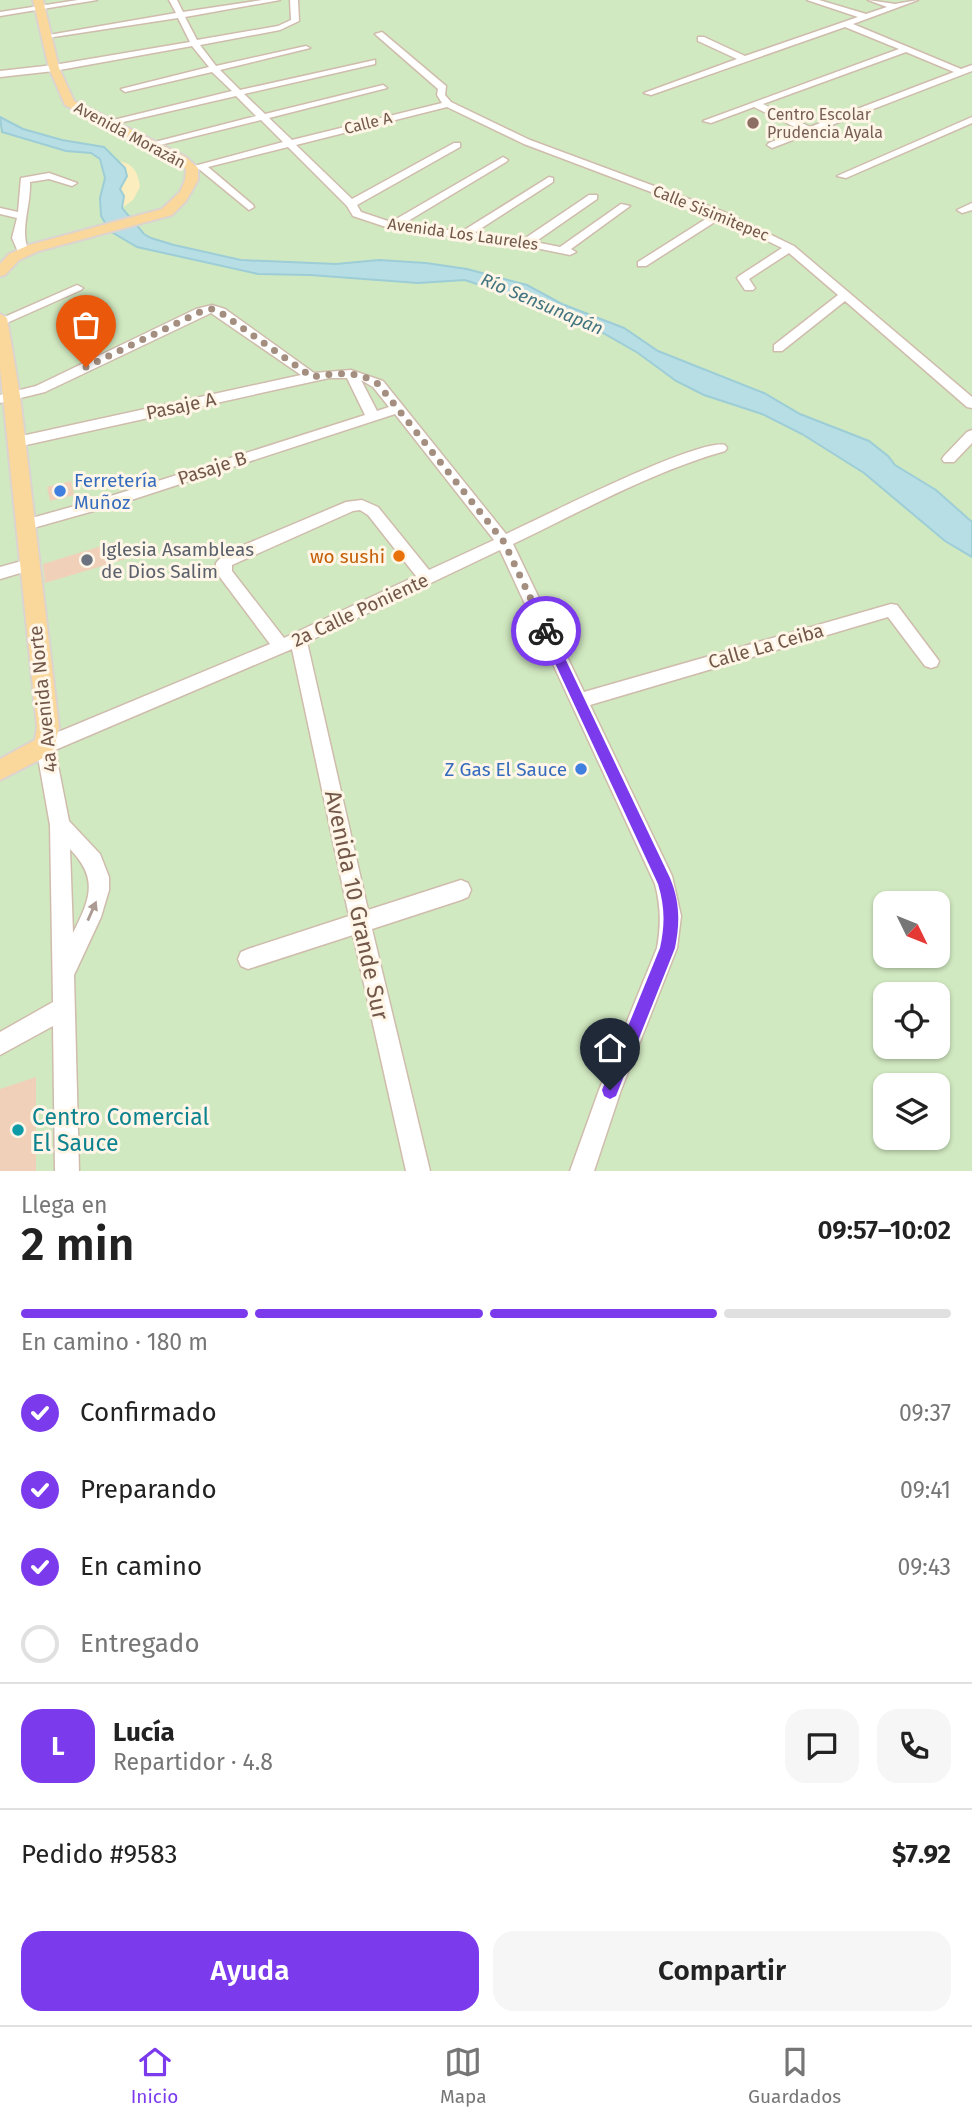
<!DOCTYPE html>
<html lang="es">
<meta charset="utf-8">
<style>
:root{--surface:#fff;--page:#f6f6f6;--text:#222;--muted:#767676;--line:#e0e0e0;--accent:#7c3aed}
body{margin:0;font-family:"Fira Sans",sans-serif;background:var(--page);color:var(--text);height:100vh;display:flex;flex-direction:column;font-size:26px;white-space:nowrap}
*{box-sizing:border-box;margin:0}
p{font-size:23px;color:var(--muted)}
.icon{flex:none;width:38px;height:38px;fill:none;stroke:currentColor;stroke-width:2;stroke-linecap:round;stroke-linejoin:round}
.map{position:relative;height:1171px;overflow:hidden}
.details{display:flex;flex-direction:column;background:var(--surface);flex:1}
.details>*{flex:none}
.needle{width:46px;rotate:133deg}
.fabs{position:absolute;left:873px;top:891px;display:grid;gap:14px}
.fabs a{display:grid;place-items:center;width:77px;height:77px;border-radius:14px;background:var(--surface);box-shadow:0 2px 5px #0004;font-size:35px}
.pin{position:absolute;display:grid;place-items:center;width:60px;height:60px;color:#fff;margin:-72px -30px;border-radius:50% 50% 50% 0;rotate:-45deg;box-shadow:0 0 7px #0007}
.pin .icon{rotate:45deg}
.courier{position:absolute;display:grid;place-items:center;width:70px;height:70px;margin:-35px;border:5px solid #7c3aed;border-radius:50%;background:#fff;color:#222;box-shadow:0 2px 9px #0007}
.overview em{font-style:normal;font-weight:600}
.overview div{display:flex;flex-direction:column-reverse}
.overview{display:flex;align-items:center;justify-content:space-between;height:119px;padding:0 21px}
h1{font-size:46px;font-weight:600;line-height:52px}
.bar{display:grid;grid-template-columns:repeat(4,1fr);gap:10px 7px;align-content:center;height:84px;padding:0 21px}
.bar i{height:9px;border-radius:5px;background:var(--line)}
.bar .active{background:var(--accent)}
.bar p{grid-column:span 4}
.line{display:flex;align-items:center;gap:18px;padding:0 21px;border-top:2px solid var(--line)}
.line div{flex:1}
.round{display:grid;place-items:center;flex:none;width:74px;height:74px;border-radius:21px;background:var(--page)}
ol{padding:0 21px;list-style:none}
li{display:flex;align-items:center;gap:21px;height:77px}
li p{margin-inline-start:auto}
li .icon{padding:7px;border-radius:50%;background:var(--accent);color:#fff;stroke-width:4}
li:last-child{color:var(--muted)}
li i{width:38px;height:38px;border:4px solid var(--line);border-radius:50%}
.action{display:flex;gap:14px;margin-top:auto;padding:14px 21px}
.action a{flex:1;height:80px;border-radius:21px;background:var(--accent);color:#fff;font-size:28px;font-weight:600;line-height:80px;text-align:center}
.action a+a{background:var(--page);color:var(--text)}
.menu{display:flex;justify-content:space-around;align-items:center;height:98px;border-top:2px solid var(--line);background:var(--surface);font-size:19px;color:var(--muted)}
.menu a{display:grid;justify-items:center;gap:4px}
.menu .active{color:var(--accent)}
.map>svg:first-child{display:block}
.green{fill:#d1e9c1;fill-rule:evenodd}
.sand{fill:#fbedbd}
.water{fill:#b7dee5;stroke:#9dcdd6;stroke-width:2}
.building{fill:#f1d0ba}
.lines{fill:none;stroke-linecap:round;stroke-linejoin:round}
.minor-casing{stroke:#cfbcac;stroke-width:3}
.major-casing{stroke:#dbd4d0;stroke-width:4}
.minor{fill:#fff;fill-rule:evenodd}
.major{fill:#fad79b;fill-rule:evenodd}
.oneway{fill:#ab9b92}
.route{fill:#7c3aed}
.done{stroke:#a38e7f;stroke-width:7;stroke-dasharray:0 12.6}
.education-dot{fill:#8d6e63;stroke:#fff6e8;stroke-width:2.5}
.shop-dot{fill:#3f7fe0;stroke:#fff6e8;stroke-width:2.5}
.food-dot{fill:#e8710a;stroke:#fff6e8;stroke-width:2.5}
.worship-dot{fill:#6b7280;stroke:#fff6e8;stroke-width:2.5}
.culture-dot{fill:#0f9aa8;stroke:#fff6e8;stroke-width:2.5}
.labels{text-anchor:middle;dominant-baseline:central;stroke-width:6;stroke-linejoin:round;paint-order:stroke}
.far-education-label{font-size:16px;fill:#785e54;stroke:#fff6e8;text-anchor:start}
.far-street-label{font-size:16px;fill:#735849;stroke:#fff6e8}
.far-water-label{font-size:18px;font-style:italic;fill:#40747f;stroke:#fff6e8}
.street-label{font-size:19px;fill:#735849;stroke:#fff6e8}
.shop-label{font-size:19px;fill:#366cbe;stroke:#fff6e8;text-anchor:start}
.worship-label{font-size:19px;fill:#5b616d;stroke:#fff6e8;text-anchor:start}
.food-label{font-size:19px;fill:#c56008;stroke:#fff6e8;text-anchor:end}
.near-street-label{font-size:23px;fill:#735849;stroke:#fff6e8}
.near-culture-label{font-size:23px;fill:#0d838f;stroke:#fff6e8;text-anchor:start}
</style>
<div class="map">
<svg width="972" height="1171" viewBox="0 0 972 1171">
<rect width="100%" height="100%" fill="#fcf2e2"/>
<!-- green -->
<path class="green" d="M 0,0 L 972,0 L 972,1171 L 0,1171 ZM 886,903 L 938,903 L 938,956 L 886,956 ZM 886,994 L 938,994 L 938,1046 L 886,1046 ZM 886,1085 L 938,1085 L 938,1138 L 886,1138 Z"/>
<!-- sand -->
<path class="sand" d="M 119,161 C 134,164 138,173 140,187 L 133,200 L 122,208 Z"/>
<!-- water -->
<path class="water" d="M 0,117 L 23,129 L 62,140 L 104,147 L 125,168 L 127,176 L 120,189 L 124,196 L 122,208 L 144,234 L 151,238 L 174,245 L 241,260 L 336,264 L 379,260 L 426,263 L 467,269 L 527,285 L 562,304 L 624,328 L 658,351 L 764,393 L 800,414 L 869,441 L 888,456 L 895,465 L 936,490 L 972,522 L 972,557 L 945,541 L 864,473 L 802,434 L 762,414 L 704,395 L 676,381 L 638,353 L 603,333 L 554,316 L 515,297 L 465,280 L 418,283 L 310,275 L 258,274 L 137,247 L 110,231 L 101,216 L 100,198 L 105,178 L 100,159 L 91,153 L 66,151 L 2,132 Z"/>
<!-- building -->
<path class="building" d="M 71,481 L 74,495 L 50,501 L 47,487 Z
M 121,540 L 132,557 L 45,583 L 43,564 Z
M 36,1077 L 36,1171 L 0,1171 L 0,1089 Z"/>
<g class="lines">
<defs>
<path id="minor" d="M 78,0 L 97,0 L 0,16 L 0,12 Z
M 169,0 L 177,0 L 183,12 L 262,0 L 280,0 L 185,17 L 197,40 L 278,26 L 291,20 L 290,0 L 298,0 L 299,21 L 280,30 L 200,45 L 216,66 L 306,46 L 310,48 L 220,70 L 240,90 L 375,60 L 375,64 L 244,94 L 265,114 L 383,85 L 387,88 L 269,118 L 292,140 L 442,103 L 437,95 L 438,89 L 375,34 L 382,32 L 446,86 L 445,95 L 451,102 L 530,140 L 724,212 L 794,246 L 972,397 L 972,408 L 967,407 L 845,301 L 782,351 L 774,351 L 774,345 L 838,295 L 789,253 L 749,279 L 755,288 L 753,290 L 745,290 L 737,278 L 739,276 L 782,248 L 721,218 L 646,266 L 638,266 L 638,262 L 712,215 L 524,144 L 447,107 L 296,145 L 352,199 L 454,143 L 460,143 L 460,147 L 357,205 L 361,212 L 391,222 L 503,157 L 508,160 L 506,162 L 403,224 L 461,232 L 549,177 L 553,178 L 553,182 L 474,233 L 524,239 L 589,195 L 597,195 L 597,199 L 535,242 L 560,247 L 621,204 L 630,206 L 571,249 L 576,252 L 570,255 L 526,246 L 392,229 L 353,216 L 347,206 L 288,147 L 208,167 L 253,205 L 254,207 L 249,210 L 199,169 L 192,171 L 187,168 L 283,142 L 261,120 L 152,147 L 147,144 L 256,116 L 236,96 L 106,126 L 101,123 L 232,91 L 212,72 L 125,92 L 121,89 L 209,67 L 192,46 L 54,71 L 0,77 L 0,71 L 54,65 L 190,42 L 178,18 L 47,38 L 43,36 L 176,13 Z
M 807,0 L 819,0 L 866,14 L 887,7 L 868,0 L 895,4 L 918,0 L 853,24 L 961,69 L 972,65 L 972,71 L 772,148 L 767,145 L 769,143 L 801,130 L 754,107 L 711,123 L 703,121 L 899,49 L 845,27 L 651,95 L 644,93 L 737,59 L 698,41 L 698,37 L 704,37 L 745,56 L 858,17 ZM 906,52 L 954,72 L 810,127 L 763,104 Z
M 972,117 L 972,123 L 846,178 L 837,176 Z
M 49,173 L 77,183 L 72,186 L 49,179 L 30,182 C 31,207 19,230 29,252 L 19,254 L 12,238 L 17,218 L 0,214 L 0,208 L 18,212 L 21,178 Z
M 972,203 L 972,210 L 962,213 L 957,210 Z
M 77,285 L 83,288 L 81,290 L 0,326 L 0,319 Z
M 212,305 L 225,309 L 314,373 L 351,370 L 383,381 L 506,534 C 541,518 698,438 725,445 L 727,448 L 725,451 C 651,472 582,511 513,544 L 584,692 L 891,604 L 897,605 L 939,661 L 937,666 L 931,668 L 925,666 L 888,617 L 590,705 L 672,876 L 681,916 L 677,948 L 621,1090 L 594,1171 L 570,1171 L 599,1090 L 657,948 C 661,926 661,906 655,884 L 500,550 L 307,642 L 368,910 L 461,880 L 468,883 L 471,890 L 468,897 L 461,900 L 372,929 L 430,1171 L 406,1171 L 353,935 L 248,969 L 241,966 L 238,959 L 241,952 L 248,949 L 349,916 L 292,649 L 55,750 L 69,821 L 100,854 L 109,877 L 109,890 L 101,917 L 74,975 L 79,1171 L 55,1171 L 53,1026 L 0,1055 L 0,1032 L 53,1002 L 50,825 L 36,746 L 39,740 L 270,644 L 216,572 L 216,563 L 225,553 L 346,502 L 362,500 L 378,507 L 429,570 L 494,540 L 395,414 L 122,503 L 26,530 L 21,529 L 19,525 L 21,521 L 114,495 L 365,415 L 347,378 L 329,378 L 17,447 L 12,445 L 10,442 L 17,437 L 301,375 L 211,313 L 45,392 L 0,403 L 0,395 L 36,386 L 196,309 ZM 361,380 L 373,387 L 389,407 L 377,411 ZM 360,510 L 368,515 L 416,576 L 284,638 L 232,571 L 232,565 L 353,511 ZM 70,849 C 99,879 90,899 73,933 Z
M 972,430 L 972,443 L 954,462 L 944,462 L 942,459 L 944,456 L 967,432 Z
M 29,559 L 34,561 L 37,565 L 34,569 L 0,579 L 0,567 Z"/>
<path id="major" d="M 33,0 L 43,0 L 59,68 L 74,101 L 186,157 L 198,168 L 198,180 L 186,201 L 172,215 L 39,251 L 19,260 L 5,275 L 0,276 L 0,264 L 9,254 L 29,245 L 162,209 L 180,192 L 185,180 L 186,169 L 178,163 L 65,105 L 49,68 Z
M 0,314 L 7,318 L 20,396 L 59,727 L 53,753 L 0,780 L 0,759 L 35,740 L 37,727 L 0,368 Z"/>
</defs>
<!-- minor casing -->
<use href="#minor" class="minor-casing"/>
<!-- major casing -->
<use href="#major" class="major-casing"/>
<!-- minor -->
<use href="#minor" class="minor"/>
<!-- major -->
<use href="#major" class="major"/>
</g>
<!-- one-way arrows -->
<defs><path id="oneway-solid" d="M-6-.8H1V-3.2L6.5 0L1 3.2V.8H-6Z" transform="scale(1.75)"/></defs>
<use class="oneway" href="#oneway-solid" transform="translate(92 911) rotate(-66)"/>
<!-- route -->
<path class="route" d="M 546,626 L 552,631 L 670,878 C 680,902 680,923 675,948 L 616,1096 L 610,1099 L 604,1096 L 602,1090 L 660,948 C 665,925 665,907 658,884 L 540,631 Z"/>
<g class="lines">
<!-- done -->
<path class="done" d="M 86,367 L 200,312 L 212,309 L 220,312 L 312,377 C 335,373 357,370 378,384 L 504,542 L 546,631"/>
</g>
<!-- markers -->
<circle class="education-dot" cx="753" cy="123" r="7"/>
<g class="shop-dot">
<circle cx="60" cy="491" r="7"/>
<circle cx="581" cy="769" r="7"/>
</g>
<circle class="food-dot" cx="399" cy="556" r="7"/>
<circle class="worship-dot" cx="87" cy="560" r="7"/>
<circle class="culture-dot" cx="18" cy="1130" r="7"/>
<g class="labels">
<!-- far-education labels -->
<g class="far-education-label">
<text x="767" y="114">Centro Escolar<tspan x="767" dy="18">Prudencia Ayala</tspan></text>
</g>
<!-- far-street labels -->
<g class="far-street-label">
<text transform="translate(368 123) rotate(-14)">Calle A</text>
<text transform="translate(130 135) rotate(28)">Avenida Morazán</text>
<text transform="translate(711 213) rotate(22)">Calle Sisimitepec</text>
<text transform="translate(463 234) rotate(8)">Avenida Los Laureles</text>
</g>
<!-- far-water labels -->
<g class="far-water-label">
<text transform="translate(542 304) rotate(23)">Río Sensunapán</text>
</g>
<!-- street labels -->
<g class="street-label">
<text transform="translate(181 406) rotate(-12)">Pasaje A</text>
<text transform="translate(212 468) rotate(-18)">Pasaje B</text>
<text transform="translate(360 610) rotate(-25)">2a Calle Poniente</text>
<text transform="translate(766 646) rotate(-16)">Calle La Ceiba</text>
<text transform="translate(43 699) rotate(-96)">4a Avenida Norte</text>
</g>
<!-- shop labels -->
<g class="shop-label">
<text x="74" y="480">Ferretería<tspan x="74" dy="22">Muñoz</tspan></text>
<text x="567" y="769" text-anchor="end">Z Gas El Sauce</text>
</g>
<!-- worship labels -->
<g class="worship-label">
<text x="101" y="549">Iglesia Asambleas<tspan x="101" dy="22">de Dios Salim</tspan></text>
</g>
<!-- food labels -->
<g class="food-label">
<text x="385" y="556">wo sushi</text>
</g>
<!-- near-street labels -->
<g class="near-street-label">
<text transform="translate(357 905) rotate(78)">Avenida 10 Grande Sur</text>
</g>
<!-- near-culture labels -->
<g class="near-culture-label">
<text x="32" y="1117">Centro Comercial<tspan x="32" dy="26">El Sauce</tspan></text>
</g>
</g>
</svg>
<div class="fabs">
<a><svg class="needle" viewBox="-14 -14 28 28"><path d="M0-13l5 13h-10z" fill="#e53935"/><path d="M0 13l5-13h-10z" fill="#767676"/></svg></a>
<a><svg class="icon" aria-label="locate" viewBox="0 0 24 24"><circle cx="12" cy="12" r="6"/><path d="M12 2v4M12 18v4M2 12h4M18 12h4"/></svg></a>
<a><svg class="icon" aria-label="layers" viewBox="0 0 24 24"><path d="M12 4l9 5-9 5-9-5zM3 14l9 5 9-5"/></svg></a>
</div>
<div class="pin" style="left:86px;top:367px;background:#ea580c"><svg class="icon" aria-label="bag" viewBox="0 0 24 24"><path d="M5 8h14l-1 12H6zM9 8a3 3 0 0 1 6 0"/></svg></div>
<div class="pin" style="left:610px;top:1090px;background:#1f2937"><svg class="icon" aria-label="home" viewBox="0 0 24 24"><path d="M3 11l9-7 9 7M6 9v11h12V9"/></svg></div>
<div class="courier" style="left:546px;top:631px"><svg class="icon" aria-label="bike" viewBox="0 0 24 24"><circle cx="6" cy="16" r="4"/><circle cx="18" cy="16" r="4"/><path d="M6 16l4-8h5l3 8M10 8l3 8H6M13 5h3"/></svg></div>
</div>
<section class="details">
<div class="overview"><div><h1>2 min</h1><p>Llega en</p></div><em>09:57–10:02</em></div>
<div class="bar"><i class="active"></i><i class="active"></i><i class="active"></i><i></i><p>En camino · 180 m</p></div>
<ol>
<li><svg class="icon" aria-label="check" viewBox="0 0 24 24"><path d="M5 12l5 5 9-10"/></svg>Confirmado<p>09:37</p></li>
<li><svg class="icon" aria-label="check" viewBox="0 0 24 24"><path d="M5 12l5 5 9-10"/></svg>Preparando<p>09:41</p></li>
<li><svg class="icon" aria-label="check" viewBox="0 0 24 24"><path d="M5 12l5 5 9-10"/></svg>En camino<p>09:43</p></li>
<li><i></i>Entregado</li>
</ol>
<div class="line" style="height:126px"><b class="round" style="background:var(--accent);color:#fff">L</b><div><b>Lucía</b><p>Repartidor · 4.8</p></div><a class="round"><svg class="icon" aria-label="chat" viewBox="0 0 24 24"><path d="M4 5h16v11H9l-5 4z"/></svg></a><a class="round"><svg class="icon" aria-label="phone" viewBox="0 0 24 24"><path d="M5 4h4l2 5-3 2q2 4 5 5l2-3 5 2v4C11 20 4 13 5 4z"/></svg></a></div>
<div class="line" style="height:91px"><div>Pedido #9583</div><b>$7.92</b></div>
<div class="action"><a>Ayuda</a><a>Compartir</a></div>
</section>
<nav class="menu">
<a class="active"><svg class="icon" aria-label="home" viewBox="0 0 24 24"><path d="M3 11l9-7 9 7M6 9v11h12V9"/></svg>Inicio</a>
<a><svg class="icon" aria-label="map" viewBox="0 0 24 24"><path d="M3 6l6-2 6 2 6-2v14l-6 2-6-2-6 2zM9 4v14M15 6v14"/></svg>Mapa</a>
<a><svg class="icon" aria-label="saved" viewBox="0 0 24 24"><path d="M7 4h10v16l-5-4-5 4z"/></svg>Guardados</a>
</nav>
